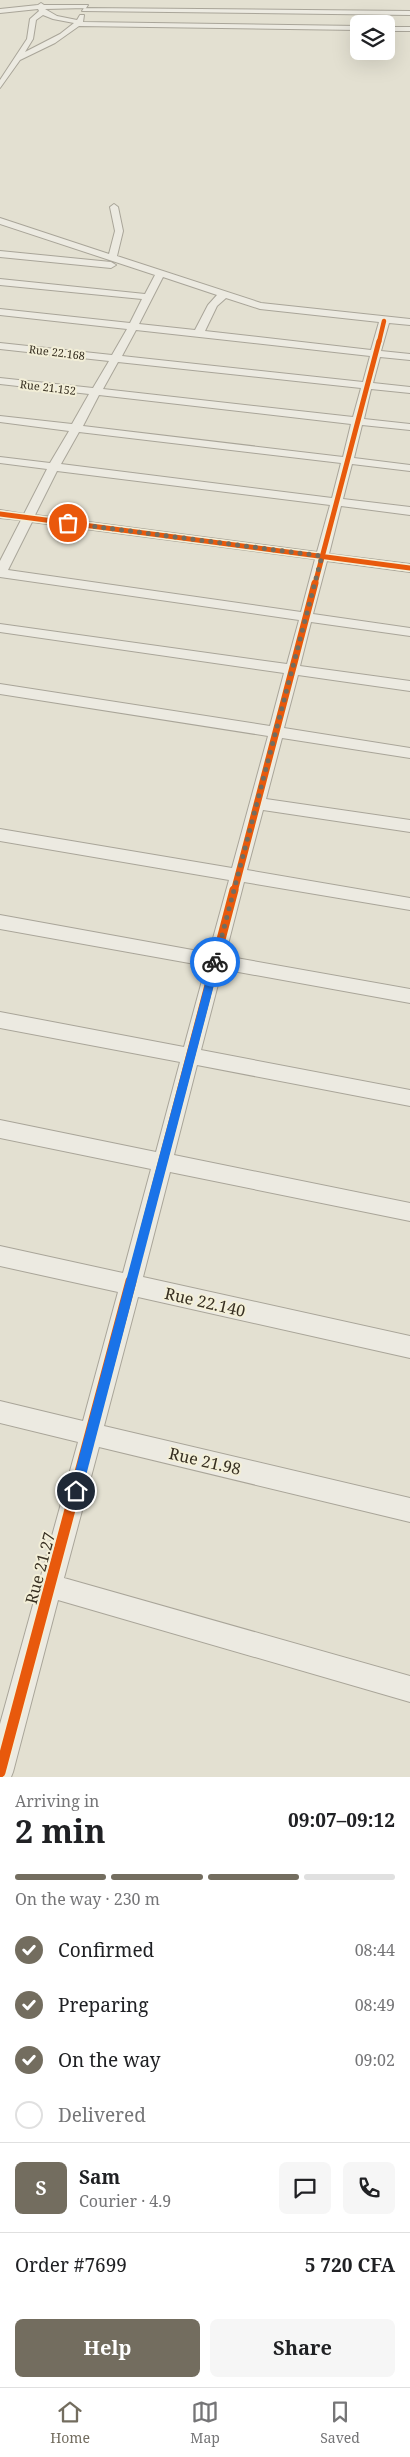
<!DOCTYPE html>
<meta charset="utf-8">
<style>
:root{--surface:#fff;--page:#f6f6f6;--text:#202124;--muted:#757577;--line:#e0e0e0;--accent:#736d5f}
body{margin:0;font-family:"Noto Serif",serif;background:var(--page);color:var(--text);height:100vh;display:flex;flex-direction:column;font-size:19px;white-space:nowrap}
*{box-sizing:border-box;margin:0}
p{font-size:16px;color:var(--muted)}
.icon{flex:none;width:28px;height:28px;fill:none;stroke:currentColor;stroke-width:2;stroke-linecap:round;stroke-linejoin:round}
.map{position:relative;height:1777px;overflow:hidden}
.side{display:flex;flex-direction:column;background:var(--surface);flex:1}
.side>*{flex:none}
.buttons{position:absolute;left:350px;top:15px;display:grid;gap:10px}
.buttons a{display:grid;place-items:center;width:45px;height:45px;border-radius:8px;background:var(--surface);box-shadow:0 5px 20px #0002;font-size:25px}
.pin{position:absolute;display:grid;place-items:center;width:42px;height:42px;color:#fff;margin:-21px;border:2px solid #fff;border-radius:50%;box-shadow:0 1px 5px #0007}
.courier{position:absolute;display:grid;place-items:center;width:50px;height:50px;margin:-25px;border:4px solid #1a73e8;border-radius:50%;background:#fff;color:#222;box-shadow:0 1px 6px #0007}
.headline em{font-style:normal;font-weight:700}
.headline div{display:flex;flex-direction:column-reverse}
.headline{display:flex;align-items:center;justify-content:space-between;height:85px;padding:0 15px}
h1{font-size:32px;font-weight:700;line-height:38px}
.bar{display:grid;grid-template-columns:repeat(4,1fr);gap:8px 5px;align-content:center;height:60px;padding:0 15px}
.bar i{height:6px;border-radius:4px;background:var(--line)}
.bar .current{background:var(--accent)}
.bar p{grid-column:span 4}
.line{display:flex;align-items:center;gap:12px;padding:0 15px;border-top:1px solid var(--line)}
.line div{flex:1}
.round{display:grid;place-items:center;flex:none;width:52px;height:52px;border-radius:8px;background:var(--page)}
ol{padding:0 15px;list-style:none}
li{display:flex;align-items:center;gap:15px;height:55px}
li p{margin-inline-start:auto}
li .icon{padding:5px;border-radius:50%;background:var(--accent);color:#fff;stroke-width:4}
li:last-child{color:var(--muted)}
li i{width:28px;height:28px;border:2px solid var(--line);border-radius:50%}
.action{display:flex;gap:10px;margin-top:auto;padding:10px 15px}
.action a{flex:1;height:58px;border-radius:8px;background:var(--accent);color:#fff;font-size:20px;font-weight:700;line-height:58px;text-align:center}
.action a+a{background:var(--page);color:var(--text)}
.dock{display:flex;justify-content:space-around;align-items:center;height:70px;border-top:1px solid var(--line);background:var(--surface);font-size:14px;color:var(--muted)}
.dock a{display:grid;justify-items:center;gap:2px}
.dock .current{color:var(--accent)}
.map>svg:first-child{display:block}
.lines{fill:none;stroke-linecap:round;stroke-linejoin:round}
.minor-casing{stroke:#a9a599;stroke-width:2}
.minor{fill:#eceae1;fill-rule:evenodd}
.cycleway-far4-casing{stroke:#f3efd8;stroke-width:6}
.cycleway-far3-casing{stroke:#f3efd8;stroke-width:8}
.cycleway-far2-casing{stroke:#f3efd8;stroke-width:9}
.cycleway-far1-casing{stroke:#f3efd8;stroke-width:12}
.cycleway-casing{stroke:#f3efd8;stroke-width:14}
.cycleway-far4{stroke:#e8590c;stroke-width:4.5}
.cycleway-far3{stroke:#e8590c;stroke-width:5}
.cycleway-far2{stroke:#e8590c;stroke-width:7}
.cycleway-far1{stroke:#e8590c;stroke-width:9}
.cycleway{stroke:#e8590c;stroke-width:11}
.route{fill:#1a73e8}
.done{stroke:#736d5f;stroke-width:5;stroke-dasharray:0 9}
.labels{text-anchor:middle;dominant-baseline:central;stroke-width:4;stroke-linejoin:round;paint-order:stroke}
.far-street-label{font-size:11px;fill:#372f21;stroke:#f3efd8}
.near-street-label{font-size:16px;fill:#372f21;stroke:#f3efd8}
</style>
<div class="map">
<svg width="410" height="1777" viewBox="0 0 410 1777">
<rect width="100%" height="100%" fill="#e3e0d1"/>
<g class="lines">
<defs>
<path id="minor" d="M 41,3 L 44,5 L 88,5 L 86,8 L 45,9 L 57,16 L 77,20 L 80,15 L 84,15 L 83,22 L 359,26 L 359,30 L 79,26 L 55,43 L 20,60 L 0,88 L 0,80 L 27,39 L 30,19 L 39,11 L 38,9 L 0,13 L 0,9 L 38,5 ZM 43,15 L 53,19 L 74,23 L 60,34 L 25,52 L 33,39 L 36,20 Z
M 84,8 L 410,11 L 410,15 L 82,11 Z
M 386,27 L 410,27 L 410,31 L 386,31 Z
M 114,204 L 118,207 L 123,231 L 117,256 L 261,303 L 410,319 L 410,325 L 389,323 L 381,351 L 410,354 L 410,360 L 380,357 L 373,383 L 410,387 L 410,393 L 371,389 L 364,419 L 410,424 L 410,430 L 362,425 L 354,458 L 410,465 L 410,471 L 352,464 L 343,499 L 410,507 L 410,515 L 341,506 L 329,554 L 410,564 L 410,572 L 327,561 L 313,614 L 410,628 L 410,636 L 311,622 L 300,666 L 410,681 L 410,691 L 298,675 L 284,728 L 410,748 L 410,758 L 282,738 L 266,799 L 410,820 L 410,832 L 263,810 L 247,870 L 410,898 L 410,910 L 244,882 L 225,956 L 410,989 L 410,1003 L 222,969 L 201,1050 L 410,1090 L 410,1106 L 197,1065 L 174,1155 L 410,1203 L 410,1221 L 170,1172 L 143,1277 L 410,1336 L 410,1358 L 138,1297 L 104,1426 L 410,1498 L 410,1522 L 99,1447 L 64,1578 L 410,1676 L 410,1702 L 58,1600 L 13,1772 L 11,1777 L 0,1777 L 0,1724 L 78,1442 L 0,1423 L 0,1401 L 83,1421 L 118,1292 L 0,1266 L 0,1246 L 123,1273 L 151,1169 L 0,1138 L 0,1120 L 156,1152 L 180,1062 L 0,1028 L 0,1012 L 184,1047 L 206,966 L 0,929 L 0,915 L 209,953 L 229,880 L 0,841 L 0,829 L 232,868 L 268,736 L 0,694 L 0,684 L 270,726 L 284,673 L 0,632 L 0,624 L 287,664 L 299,620 L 0,577 L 0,561 L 21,520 L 0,518 L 0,510 L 24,514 L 47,469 L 0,463 L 0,457 L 50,463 L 69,431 L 0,422 L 0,416 L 72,424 L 89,394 L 0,384 L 0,378 L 93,388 L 109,361 L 0,349 L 0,343 L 112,355 L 127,329 L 0,315 L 0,309 L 130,323 L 142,299 L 0,285 L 0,279 L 145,294 L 155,275 L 0,224 L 0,218 L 109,254 L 115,231 L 110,207 ZM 163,277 L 217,295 L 208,305 L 195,330 L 139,324 ZM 226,298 L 260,309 L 379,322 L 371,350 L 205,331 L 217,306 ZM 136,330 L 370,356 L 363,382 L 122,356 ZM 118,362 L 361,388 L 353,417 L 103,389 ZM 99,395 L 351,424 L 343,457 L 83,426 ZM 79,432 L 341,463 L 332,498 L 61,464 ZM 57,471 L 330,505 L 317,552 L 35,515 ZM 32,522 L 315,559 L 301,612 L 8,570 Z
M 0,251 L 111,262 L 116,265 L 111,268 L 0,257 Z"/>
</defs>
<!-- minor casing -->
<use href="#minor" class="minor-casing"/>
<!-- minor -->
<use href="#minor" class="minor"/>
<defs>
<path id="cycleway-far4" d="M 379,342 L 384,321"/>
<path id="cycleway-far3" d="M 0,514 L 410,568
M 315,584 L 379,341"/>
<path id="cycleway-far2" d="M 234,892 L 315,583"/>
<path id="cycleway-far1" d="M 131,1282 L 234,890"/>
<path id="cycleway" d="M 0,1772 L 131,1281"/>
</defs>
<!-- cycleway-far4 casing -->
<use href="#cycleway-far4" class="cycleway-far4-casing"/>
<!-- cycleway-far3 casing -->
<use href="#cycleway-far3" class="cycleway-far3-casing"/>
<!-- cycleway-far2 casing -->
<use href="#cycleway-far2" class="cycleway-far2-casing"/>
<!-- cycleway-far1 casing -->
<use href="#cycleway-far1" class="cycleway-far1-casing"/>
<!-- cycleway casing -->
<use href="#cycleway" class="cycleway-casing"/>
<!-- cycleway-far4 -->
<use href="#cycleway-far4" class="cycleway-far4"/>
<!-- cycleway-far3 -->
<use href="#cycleway-far3" class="cycleway-far3"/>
<!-- cycleway-far2 -->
<use href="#cycleway-far2" class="cycleway-far2"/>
<!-- cycleway-far1 -->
<use href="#cycleway-far1" class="cycleway-far1"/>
<!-- cycleway -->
<use href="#cycleway" class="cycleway"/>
</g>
<!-- route -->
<path class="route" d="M 215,959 L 220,962 L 82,1491 L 76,1497 L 70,1491 L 211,962 Z"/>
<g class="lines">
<!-- done -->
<path class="done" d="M 68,523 L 322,556 L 215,962"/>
</g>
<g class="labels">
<!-- far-street labels -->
<g class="far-street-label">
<text transform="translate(57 352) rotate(7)">Rue 22.168</text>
<text transform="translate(48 387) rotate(7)">Rue 21.152</text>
</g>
<!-- near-street labels -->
<g class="near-street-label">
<text transform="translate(205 1302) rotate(13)">Rue 22.140</text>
<text transform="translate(205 1461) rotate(13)">Rue 21.98</text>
<text transform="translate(40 1568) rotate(-75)">Rue 21.27</text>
</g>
</g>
</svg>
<div class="buttons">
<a><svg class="icon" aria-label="layers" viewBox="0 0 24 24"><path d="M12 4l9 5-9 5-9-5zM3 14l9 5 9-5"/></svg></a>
</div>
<div class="pin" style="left:68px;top:523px;background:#ea580c"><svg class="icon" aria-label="bag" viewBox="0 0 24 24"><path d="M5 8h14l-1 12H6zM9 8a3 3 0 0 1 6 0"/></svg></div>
<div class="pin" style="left:76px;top:1491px;background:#1f2937"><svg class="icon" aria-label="home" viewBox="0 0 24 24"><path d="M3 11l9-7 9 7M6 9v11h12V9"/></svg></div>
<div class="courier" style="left:215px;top:962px"><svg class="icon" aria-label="bike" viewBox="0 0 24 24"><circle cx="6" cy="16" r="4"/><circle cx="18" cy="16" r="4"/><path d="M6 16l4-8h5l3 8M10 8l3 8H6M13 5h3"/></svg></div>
</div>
<section class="side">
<div class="headline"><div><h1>2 min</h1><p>Arriving in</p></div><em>09:07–09:12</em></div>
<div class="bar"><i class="current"></i><i class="current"></i><i class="current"></i><i></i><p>On the way · 230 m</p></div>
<ol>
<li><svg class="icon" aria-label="check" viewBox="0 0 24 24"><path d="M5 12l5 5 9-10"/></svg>Confirmed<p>08:44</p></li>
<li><svg class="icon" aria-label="check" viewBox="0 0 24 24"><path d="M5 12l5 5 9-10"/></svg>Preparing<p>08:49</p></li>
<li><svg class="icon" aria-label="check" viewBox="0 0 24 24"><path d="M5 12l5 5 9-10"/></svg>On the way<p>09:02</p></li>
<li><i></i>Delivered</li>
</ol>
<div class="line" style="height:90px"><b class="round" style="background:var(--accent);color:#fff">S</b><div><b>Sam</b><p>Courier · 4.9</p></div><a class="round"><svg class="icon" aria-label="chat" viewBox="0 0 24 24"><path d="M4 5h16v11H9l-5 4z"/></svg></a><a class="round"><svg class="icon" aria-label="phone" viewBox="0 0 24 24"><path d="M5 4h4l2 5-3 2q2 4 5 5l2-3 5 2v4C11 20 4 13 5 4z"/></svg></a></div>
<div class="line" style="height:65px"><div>Order #7699</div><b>5 720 CFA</b></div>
<div class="action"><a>Help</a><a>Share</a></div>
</section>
<nav class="dock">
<a class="current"><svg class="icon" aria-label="home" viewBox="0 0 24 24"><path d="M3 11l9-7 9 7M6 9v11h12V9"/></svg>Home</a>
<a><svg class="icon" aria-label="map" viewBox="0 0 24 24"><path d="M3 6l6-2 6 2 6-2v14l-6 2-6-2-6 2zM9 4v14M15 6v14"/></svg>Map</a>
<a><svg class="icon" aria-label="saved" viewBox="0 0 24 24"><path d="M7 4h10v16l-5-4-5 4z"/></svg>Saved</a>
</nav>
